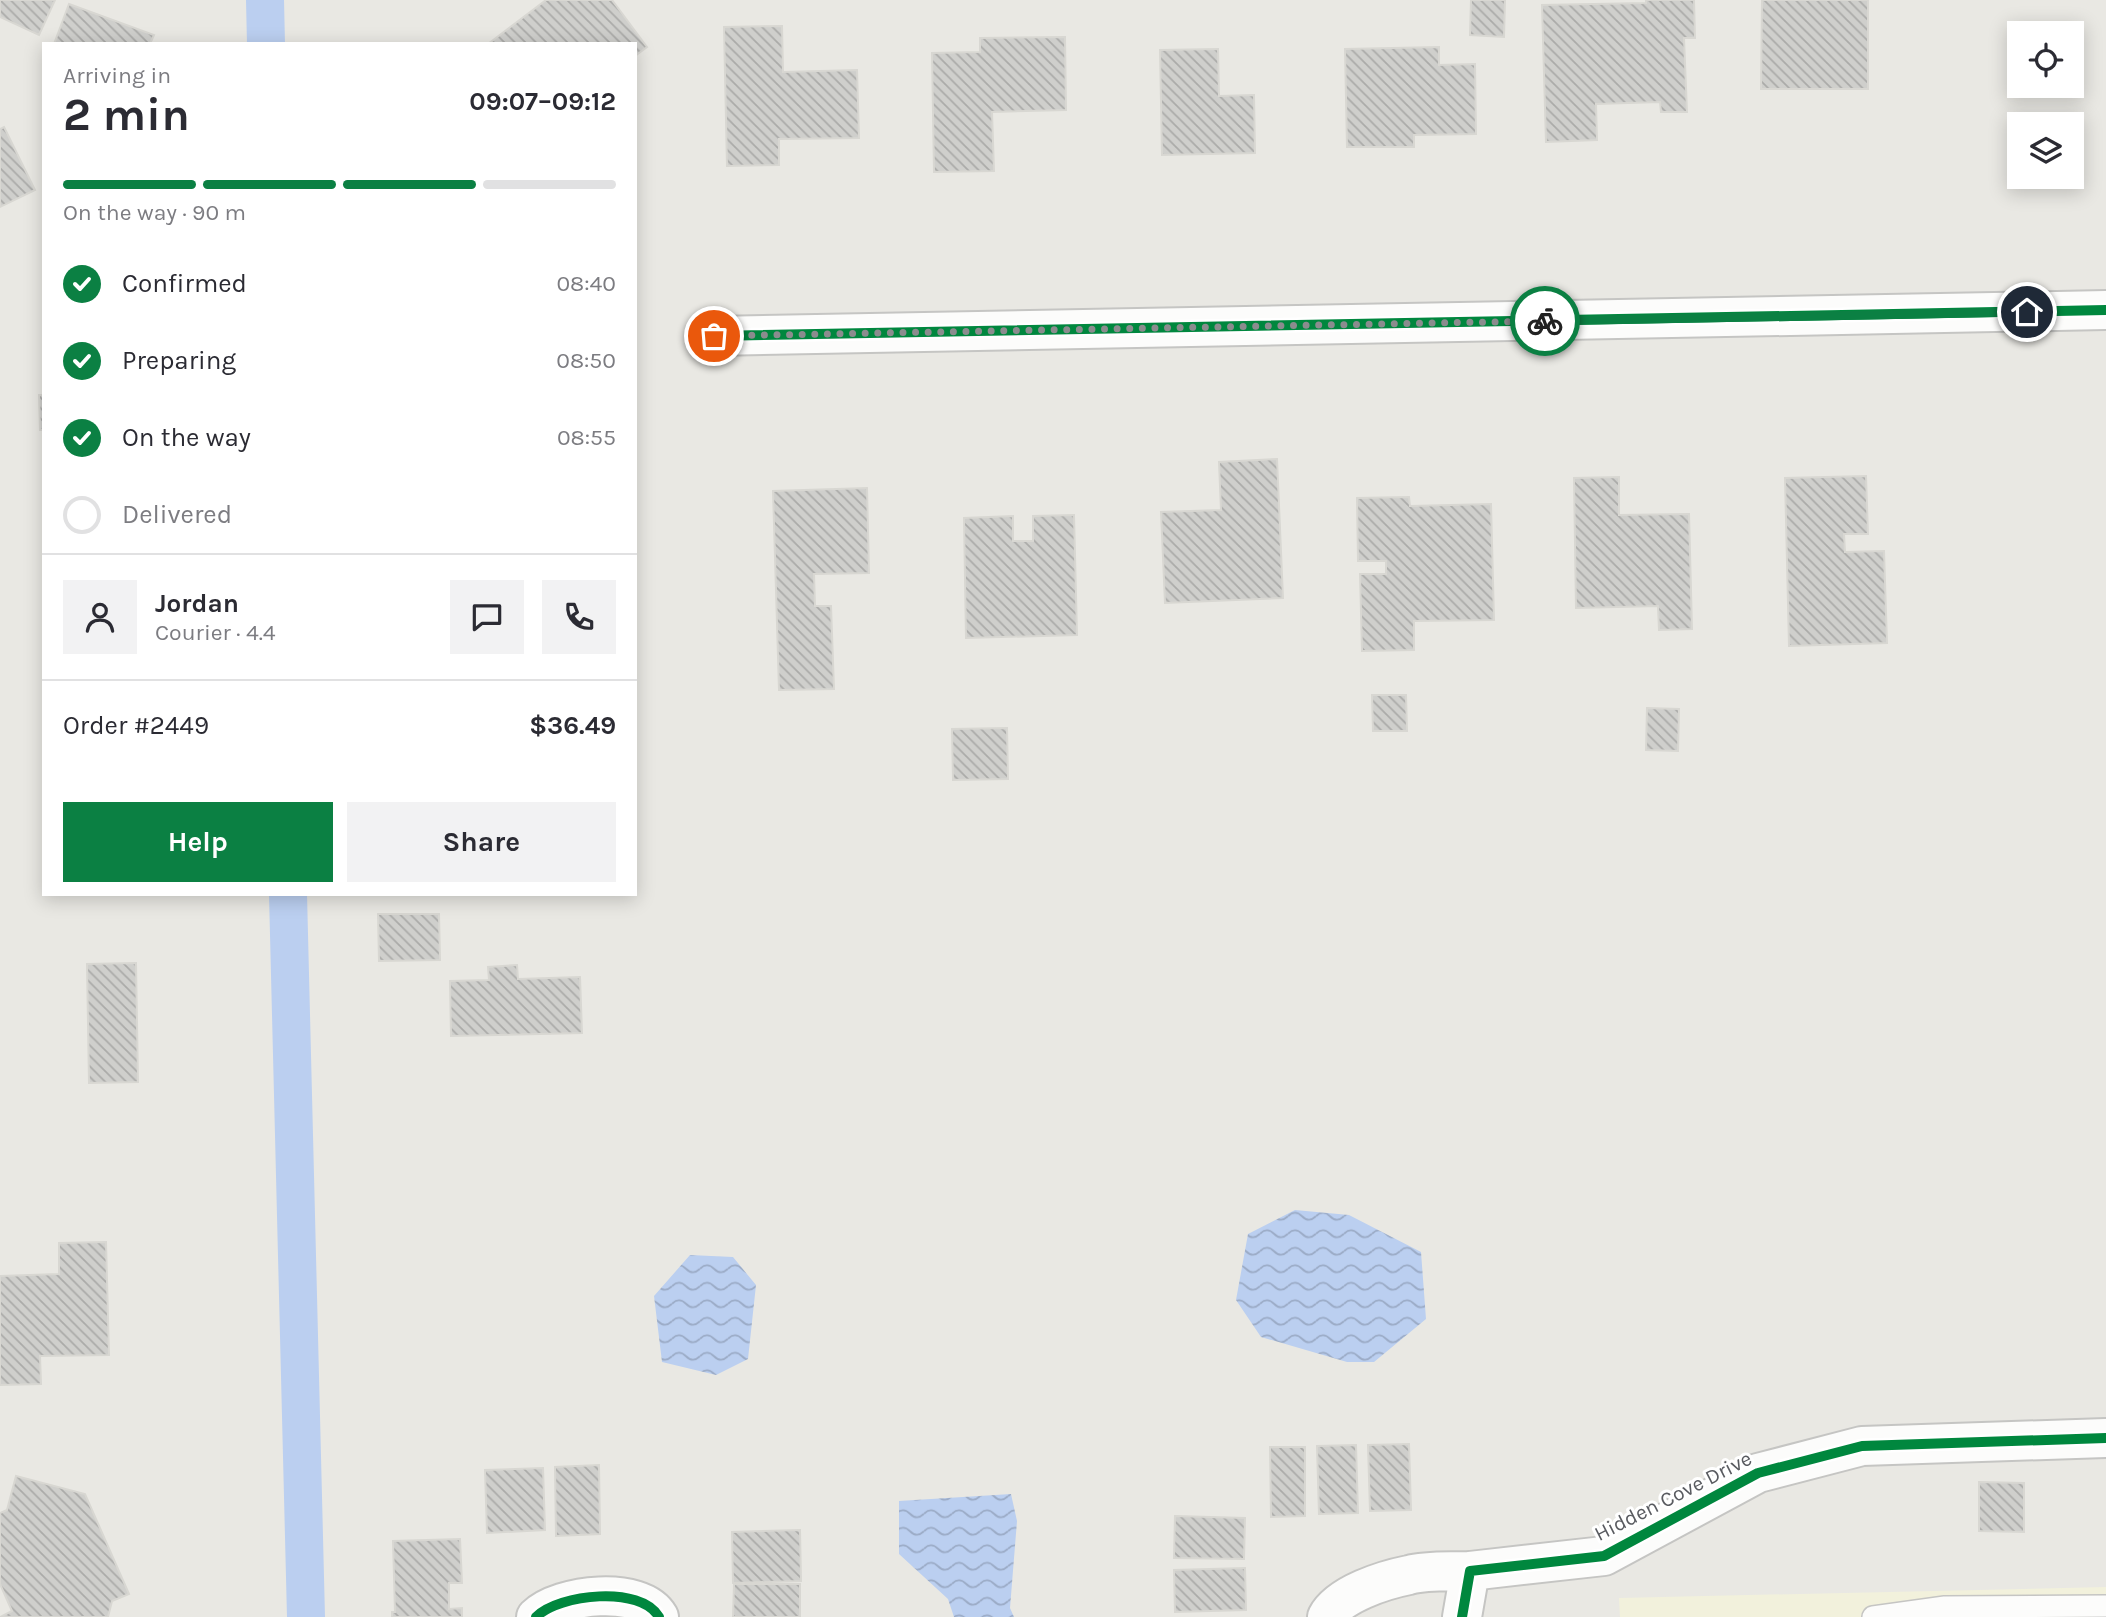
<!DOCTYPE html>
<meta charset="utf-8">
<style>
:root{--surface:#fff;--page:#f2f2f3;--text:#2b2b33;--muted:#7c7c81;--line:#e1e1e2;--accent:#0b8043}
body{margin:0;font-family:Karla,sans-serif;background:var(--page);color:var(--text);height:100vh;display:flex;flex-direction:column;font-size:26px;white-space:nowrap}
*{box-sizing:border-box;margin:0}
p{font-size:23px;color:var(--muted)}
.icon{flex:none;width:38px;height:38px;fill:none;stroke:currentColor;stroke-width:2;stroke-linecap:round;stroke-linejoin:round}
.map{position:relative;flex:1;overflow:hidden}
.drawer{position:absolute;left:42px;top:42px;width:595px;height:854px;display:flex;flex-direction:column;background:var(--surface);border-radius:0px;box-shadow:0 4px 18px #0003}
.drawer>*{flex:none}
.fabs{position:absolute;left:2007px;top:21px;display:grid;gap:14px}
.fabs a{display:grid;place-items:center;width:77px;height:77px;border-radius:0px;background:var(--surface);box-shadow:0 4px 18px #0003;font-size:35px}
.pin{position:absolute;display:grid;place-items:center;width:60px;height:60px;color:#fff;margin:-30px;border:4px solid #fff;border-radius:50%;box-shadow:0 2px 7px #0007}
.courier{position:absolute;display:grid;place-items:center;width:70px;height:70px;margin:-35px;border:5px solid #0b8043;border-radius:50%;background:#fff;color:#222;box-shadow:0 2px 9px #0007}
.headline em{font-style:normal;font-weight:700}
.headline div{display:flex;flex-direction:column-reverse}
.headline{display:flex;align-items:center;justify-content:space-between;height:119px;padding:0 21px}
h1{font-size:46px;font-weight:700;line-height:52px}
.bar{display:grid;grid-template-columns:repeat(4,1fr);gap:10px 7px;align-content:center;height:84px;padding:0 21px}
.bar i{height:9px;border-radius:5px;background:var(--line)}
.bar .selected{background:var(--accent)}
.bar p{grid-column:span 4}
.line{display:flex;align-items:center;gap:18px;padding:0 21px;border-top:2px solid var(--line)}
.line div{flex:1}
.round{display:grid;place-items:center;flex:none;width:74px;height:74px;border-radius:0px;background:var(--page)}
ol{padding:0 21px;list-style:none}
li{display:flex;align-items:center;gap:21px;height:77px}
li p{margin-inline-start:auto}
li .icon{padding:7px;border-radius:50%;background:var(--accent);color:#fff;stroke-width:4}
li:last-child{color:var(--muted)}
li i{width:38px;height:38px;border:4px solid var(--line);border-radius:50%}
.action{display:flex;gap:14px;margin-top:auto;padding:14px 21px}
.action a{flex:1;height:80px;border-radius:0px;background:var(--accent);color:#fff;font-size:28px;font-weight:700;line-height:80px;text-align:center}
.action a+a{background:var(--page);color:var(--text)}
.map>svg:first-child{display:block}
.commercial{fill:#f2f1dc}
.water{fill:url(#water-waves)}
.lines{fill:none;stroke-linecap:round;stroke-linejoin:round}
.canal{stroke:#bbcff0;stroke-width:38}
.building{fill:url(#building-back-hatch);stroke:#d8d7d2;stroke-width:2}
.service-casing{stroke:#c5c5c3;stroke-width:24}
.minor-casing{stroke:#c5c5c3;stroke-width:42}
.service{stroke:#fcfcfb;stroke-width:21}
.minor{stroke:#fcfcfb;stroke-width:38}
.cycleway-casing{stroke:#fff;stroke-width:15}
.cycleway{stroke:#00873e;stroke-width:10}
.done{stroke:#8b8c8e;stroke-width:7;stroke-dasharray:0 12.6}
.route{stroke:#0b8043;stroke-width:9}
.labels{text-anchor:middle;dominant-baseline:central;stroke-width:6;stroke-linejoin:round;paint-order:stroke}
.street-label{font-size:21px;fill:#595b60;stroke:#fff}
</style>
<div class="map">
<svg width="2106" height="1617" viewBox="0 0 2106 1617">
<defs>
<pattern id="water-waves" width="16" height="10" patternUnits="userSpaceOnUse" patternTransform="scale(1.75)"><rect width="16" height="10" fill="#bbcff0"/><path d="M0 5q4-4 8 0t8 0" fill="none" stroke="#9babc6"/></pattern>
<pattern id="building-back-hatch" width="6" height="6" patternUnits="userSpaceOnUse" patternTransform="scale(1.75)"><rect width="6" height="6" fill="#cfcfcc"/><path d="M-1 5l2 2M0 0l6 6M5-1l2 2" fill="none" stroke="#ababa9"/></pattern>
</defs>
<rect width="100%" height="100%" fill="#e9e8e3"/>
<!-- commercial -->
<path class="commercial" d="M 2106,1587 L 2106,1617 L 1620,1617 L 1619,1598 Z"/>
<!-- water -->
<path class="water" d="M 1295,1210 L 1349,1215 L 1421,1252 L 1426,1319 L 1374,1362 L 1347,1362 L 1261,1337 L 1236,1300 L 1248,1234 Z
M 690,1255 L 733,1257 L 756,1285 L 748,1359 L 716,1375 L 662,1362 L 654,1296 Z
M 1011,1494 L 1017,1521 L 1010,1608 L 1014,1617 L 954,1617 L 948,1599 L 899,1554 L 899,1501 Z"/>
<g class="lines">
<!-- canal -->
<path class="canal" d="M 265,0 L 266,44
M 288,894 L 306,1617"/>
</g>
<!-- building -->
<path class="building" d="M 0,0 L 55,0 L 39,35 L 0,17 Z
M 546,0 L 612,0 L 647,47 L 635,56 L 635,44 L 488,44 Z
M 1471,0 L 1505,0 L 1504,37 L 1470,35 Z
M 1646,0 L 1694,0 L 1695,38 L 1684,38 L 1687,112 L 1661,112 L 1660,102 L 1596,104 L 1597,140 L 1546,142 L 1542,5 L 1646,3 Z
M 1762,0 L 1868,0 L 1868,89 L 1761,89 Z
M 69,4 L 154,35 L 150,44 L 54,44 Z
M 782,26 L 783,72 L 857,70 L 859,138 L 779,139 L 779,165 L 727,166 L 724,27 Z
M 1065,37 L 1066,110 L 992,112 L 994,171 L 934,172 L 932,53 L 980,52 L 980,38 Z
M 1439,47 L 1439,65 L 1475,64 L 1476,134 L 1414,135 L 1414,147 L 1347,147 L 1345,49 Z
M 1218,49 L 1219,96 L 1254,95 L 1255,153 L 1162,155 L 1160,50 Z
M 4,127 L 35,190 L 0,207 L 0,129 Z
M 39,395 L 44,395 L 44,430 L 40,430 Z
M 1277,459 L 1283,598 L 1165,603 L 1161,512 L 1221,510 L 1219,462 Z
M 1866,476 L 1868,534 L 1844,534 L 1845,552 L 1884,551 L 1887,643 L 1789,646 L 1785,478 Z
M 1619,477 L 1619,515 L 1689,514 L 1692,629 L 1659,630 L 1658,606 L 1576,608 L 1574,478 Z
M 867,488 L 869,573 L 814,574 L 815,606 L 831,606 L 834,689 L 779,690 L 773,491 Z
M 1409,497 L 1410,506 L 1491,504 L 1494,620 L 1414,621 L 1414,650 L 1362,651 L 1360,574 L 1386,574 L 1386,561 L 1358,561 L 1357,498 Z
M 1074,515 L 1077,635 L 966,638 L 964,518 L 1013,516 L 1013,541 L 1033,541 L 1033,516 Z
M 1372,695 L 1406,695 L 1407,731 L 1373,731 Z
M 1647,708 L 1679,709 L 1678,751 L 1646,750 Z
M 1007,728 L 1008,779 L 953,780 L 952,729 Z
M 378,914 L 439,914 L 440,960 L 379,961 Z
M 136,963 L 138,1082 L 89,1083 L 87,964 Z
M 517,965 L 518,979 L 580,977 L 582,1033 L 451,1036 L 450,981 L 489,980 L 488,967 Z
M 106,1242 L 109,1355 L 40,1356 L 41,1384 L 0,1385 L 0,1276 L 59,1274 L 59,1243 Z
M 1409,1444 L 1411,1510 L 1370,1511 L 1368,1445 Z
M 1356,1445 L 1358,1513 L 1319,1514 L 1317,1446 Z
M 1270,1447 L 1305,1447 L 1305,1516 L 1271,1517 Z
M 599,1465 L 600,1534 L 556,1536 L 555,1467 Z
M 543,1468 L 545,1530 L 487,1533 L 485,1470 Z
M 16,1476 L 85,1494 L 129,1594 L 112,1601 L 108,1617 L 0,1617 L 12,1611 L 0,1584 L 0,1513 L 7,1510 Z
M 1979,1482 L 2024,1483 L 2024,1532 L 1979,1531 Z
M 1175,1516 L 1245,1518 L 1244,1559 L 1174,1558 Z
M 800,1530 L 801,1581 L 733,1583 L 732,1532 Z
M 460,1539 L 462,1583 L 449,1583 L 449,1609 L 462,1608 L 462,1617 L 392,1617 L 392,1612 L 395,1612 L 393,1541 Z
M 1245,1568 L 1246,1610 L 1175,1612 L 1174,1570 Z
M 734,1584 L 800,1584 L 800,1617 L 733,1617 Z"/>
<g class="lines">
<defs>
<path id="service" d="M 1873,1617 L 1945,1607 L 2106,1606"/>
<path id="minor" d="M 714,336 L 2106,310
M 536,1617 C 559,1594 641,1585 659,1617
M 1327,1617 C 1339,1594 1384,1580 1409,1575 C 1428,1570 1450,1572 1470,1571
M 1462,1617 L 1470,1571 L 1604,1556 L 1758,1473 L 1862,1446 L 2106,1438"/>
</defs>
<!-- service casing -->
<use href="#service" class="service-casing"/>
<!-- minor casing -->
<use href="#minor" class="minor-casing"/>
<!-- service -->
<use href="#service" class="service"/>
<!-- minor -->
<use href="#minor" class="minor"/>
<defs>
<path id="cycleway" d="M 714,336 L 2106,310
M 536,1617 C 559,1594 641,1585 659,1617
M 1462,1617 L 1470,1571 L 1604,1556 L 1758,1473 L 1862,1446 L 2106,1438"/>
</defs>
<!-- cycleway casing -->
<use href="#cycleway" class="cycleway-casing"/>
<!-- cycleway -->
<use href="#cycleway" class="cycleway"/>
</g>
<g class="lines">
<!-- done -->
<path class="done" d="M 714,336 L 1545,321"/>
<!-- route -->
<path class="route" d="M 1545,321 L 2027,312"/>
</g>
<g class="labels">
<!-- street labels -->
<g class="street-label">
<text transform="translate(1673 1496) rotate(-27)">Hidden Cove Drive</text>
</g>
</g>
</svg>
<div class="fabs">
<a><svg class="icon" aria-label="locate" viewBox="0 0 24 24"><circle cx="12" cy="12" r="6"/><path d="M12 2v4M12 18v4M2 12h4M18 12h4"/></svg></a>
<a><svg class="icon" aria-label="layers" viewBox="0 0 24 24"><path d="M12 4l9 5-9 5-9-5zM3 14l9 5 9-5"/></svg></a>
</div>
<div class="pin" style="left:714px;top:336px;background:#ea580c"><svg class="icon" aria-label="bag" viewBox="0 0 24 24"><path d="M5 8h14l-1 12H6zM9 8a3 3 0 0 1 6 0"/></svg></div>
<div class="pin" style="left:2027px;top:312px;background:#1f2937"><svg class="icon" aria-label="home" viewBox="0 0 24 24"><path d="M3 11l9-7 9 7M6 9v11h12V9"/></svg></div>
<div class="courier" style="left:1545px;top:321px"><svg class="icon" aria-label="bike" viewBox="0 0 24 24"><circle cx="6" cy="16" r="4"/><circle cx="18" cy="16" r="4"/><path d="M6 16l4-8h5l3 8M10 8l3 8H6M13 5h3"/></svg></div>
<section class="drawer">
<div class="headline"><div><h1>2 min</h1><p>Arriving in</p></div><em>09:07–09:12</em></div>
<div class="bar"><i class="selected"></i><i class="selected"></i><i class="selected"></i><i></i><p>On the way · 90 m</p></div>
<ol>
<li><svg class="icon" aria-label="check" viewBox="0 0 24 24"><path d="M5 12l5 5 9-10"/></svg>Confirmed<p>08:40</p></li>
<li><svg class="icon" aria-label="check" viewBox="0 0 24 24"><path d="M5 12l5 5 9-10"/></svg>Preparing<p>08:50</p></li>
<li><svg class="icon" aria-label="check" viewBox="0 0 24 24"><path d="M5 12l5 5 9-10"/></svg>On the way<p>08:55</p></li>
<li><i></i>Delivered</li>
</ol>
<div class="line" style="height:126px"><a class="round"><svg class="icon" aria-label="person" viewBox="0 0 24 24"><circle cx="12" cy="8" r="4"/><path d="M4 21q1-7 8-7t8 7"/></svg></a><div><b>Jordan</b><p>Courier · 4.4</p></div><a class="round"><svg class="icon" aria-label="chat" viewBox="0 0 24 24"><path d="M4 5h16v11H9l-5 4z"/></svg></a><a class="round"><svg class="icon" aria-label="phone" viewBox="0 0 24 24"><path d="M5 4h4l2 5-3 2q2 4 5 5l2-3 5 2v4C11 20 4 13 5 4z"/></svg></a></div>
<div class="line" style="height:91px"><div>Order #2449</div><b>$36.49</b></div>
<div class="action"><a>Help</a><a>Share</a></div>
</section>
</div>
